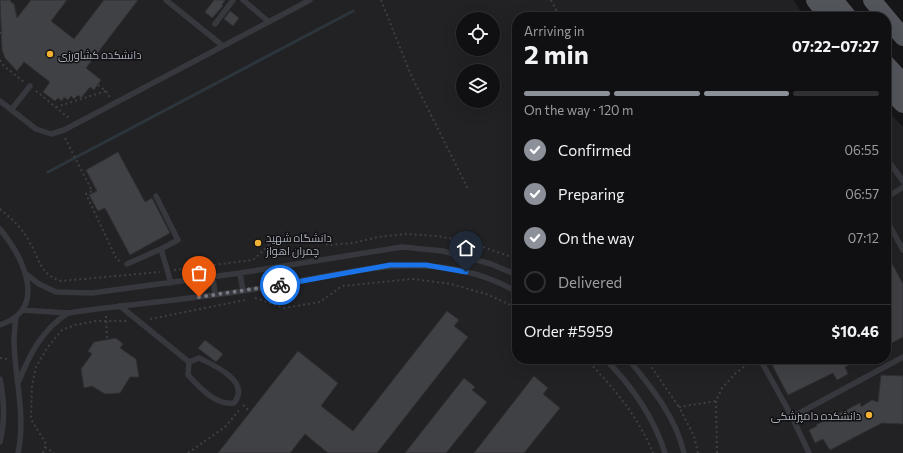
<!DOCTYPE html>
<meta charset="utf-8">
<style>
:root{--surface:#101012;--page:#19191b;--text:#f1f3f6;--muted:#9c9d9f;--line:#303032;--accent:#8c9099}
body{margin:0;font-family:Commissioner,Cairo,sans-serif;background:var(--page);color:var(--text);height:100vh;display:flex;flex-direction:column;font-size:15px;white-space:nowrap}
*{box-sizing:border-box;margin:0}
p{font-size:13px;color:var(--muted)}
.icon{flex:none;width:22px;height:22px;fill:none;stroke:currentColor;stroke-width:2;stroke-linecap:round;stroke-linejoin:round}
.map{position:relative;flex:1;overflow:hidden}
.drawer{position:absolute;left:512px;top:12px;width:379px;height:352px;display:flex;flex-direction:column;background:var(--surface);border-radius:16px;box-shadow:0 4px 16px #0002,0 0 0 1px var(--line)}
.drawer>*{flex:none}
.buttons{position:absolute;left:456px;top:12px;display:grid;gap:8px}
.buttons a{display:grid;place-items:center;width:44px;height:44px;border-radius:50%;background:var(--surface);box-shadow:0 4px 16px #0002,0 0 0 1px var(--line);font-size:20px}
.pin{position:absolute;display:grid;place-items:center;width:34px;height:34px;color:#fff;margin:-41px -17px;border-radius:50% 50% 50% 0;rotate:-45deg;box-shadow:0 0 4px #0007}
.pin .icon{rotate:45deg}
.courier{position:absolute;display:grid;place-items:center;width:40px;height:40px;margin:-20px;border:3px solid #1a73e8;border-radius:50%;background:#fff;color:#222;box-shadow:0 1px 5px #0007}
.overview em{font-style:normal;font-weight:700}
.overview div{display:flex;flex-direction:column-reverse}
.overview{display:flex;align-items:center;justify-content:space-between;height:68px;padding:0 12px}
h1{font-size:26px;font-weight:700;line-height:30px}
.bar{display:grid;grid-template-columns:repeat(4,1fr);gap:6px 4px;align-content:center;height:48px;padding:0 12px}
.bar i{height:5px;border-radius:3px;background:var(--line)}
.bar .active{background:var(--accent)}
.bar p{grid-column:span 4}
.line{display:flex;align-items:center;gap:10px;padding:0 12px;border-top:1px solid var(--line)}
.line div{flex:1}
ol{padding:0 12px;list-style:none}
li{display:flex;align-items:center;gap:12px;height:44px}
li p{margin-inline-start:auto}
li .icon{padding:4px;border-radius:50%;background:var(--accent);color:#fff;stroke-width:4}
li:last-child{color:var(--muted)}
li i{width:22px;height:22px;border:2px solid var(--line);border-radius:50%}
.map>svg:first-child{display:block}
.built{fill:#222225;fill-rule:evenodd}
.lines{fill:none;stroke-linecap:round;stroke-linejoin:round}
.stream{stroke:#2c353c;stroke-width:3}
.building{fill:#404145;stroke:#303034}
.path{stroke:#3d3f44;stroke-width:2;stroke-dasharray:2 3;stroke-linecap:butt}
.lane{stroke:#37383d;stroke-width:5.5}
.primary{stroke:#53555c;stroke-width:18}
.done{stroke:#757880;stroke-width:4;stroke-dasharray:0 7.2}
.route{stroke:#1a73e8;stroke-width:5}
.poi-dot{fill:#f2b134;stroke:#111113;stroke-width:1.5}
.labels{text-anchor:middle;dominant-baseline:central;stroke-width:3;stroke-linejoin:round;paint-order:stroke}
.poi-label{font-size:11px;fill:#a8adb8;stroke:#111113;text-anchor:start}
</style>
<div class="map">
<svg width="903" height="453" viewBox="0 0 903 453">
<rect width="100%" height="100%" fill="#161618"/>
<!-- built -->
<path class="built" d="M 0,0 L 793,0 L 805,17 L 517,17 L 517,359 L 886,359 L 886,109 L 903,127 L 903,453 L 0,453 ZM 463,19 L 493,19 L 493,49 L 463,49 ZM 463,71 L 493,71 L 493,101 L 463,101 Z"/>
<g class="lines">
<!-- stream -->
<path class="stream" d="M 48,172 L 353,11"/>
</g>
<!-- building -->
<path class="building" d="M 0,0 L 8,0 L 14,4 L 17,18 L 31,0 L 67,0 L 51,21 L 74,39 L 104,0 L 138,0 L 86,68 L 101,80 L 94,90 L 90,87 L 81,98 L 78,95 L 74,99 L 71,96 L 68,100 L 64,97 L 62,101 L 58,98 L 55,101 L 43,92 L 50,82 L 24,62 L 17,71 L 5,58 L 2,50 Z
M 214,0 L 225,0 L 222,5 L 223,6 L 212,18 L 205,12 Z
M 230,11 L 239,18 L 233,26 L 224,19 Z
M 118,152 L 145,202 L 152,198 L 170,233 L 130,255 L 105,208 L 98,211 L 89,195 L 97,191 L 86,170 Z
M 886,252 L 903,284 L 903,337 L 886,346 Z
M 447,311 L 459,320 L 454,326 L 468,337 L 377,453 L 328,453 L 305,434 L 290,453 L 218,453 L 298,351 L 338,383 L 321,406 L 353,431 Z
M 116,338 L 123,344 L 120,348 L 136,359 L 139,377 L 130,377 L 120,393 L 105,394 L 92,386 L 84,388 L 81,369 L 92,354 L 88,351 L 94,342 Z
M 205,340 L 223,354 L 216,362 L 198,348 Z
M 769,359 L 861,359 L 845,367 L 848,374 L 837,380 L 833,373 L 788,395 Z
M 881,375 L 903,376 L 903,424 L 882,423 L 830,450 L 823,439 L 815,443 L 809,430 L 817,426 L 816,425 L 860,403 L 861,407 L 872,400 L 878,402 Z
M 534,376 L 548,388 L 543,394 L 560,408 L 524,453 L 474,453 Z
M 464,378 L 475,387 L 472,390 L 487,402 L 446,453 L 405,453 Z"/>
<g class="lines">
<!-- path -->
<path class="path" d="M 381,0 L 411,75 L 468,189
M 551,0 L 560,17
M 9,1 L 10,0
M 0,32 L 0,34
M 0,60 L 4,66 L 24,82
M 98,85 L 106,91 L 110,98
M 36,91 L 69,118
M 56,107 L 106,91
M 65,138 L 92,191 L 86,194 L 117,260 L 120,261
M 0,209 C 11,218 22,228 29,241 C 40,259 39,274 61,281 L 160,272
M 886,251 L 894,247
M 174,270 L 253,260 L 269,245 L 310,238 L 329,245 L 353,243 L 378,237 L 407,234 L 437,236 L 469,242 L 517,259
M 255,298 L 284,308 L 320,302 L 342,286 L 413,279 L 451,284 L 486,294 L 517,308
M 106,316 L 107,340
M 150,319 L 245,300
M 0,358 L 7,359
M 586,359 C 613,387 638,416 653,453
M 646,359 L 679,407
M 243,405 L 250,412
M 45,447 L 54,453
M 43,453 L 46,444 L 31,419 L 32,385 L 36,367 L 47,348 L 62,330 L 75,325 L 96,321 L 127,321
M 188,453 L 225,427 L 240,409
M 698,453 L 694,436 L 679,407 L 716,401
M 717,453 L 716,401 L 722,388 L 736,373 L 753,360"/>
<!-- lane -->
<path class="lane" d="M 166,0 L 223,46
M 243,0 L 269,22
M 215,24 L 233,0
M 0,101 L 36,129 L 51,134 L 64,130 L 310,0
M 11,110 L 30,86
M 886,158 L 903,181
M 156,196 L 178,240 L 161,249
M 886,198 L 903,187
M 886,219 L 903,250
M 0,229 C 22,256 50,309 0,325
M 127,264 L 161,249 L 171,283
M 240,273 L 243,291
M 26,274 L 39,284 L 56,292 L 92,293 L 240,273 L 402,247 L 443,251 L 491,264 L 517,275
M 213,277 L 215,295
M 120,306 L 189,362
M 22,310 L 68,313 L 81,311 C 135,304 189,299 243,291 C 335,278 429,241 517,292
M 16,317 C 15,326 14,334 14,342 C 15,379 26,416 18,453
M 199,358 C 216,366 251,382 234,403 C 216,406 199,387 188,375 L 189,362 Z
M 605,359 C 631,385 654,418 665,453
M 628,359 C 651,387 676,417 684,453
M 760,359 L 792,417 L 809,453
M 0,379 C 4,399 5,422 0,442
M 19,381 C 30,353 43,329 68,313
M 792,417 L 903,357"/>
<!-- primary -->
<path class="primary" d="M 815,0 L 828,17
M 834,0 L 848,17
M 872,0 L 903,37
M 886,64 L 903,82
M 886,86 L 903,104"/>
</g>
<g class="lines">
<!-- done -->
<path class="done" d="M 199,297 L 280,285"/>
<!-- route -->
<path class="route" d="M 280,285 L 390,265 L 426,265 L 466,272"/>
</g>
<!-- markers -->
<g class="poi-dot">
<circle cx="50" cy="54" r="4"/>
<circle cx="258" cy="243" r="4"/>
<circle cx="869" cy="415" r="4"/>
</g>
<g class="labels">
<!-- poi labels -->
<g class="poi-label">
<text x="58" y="54">دانشکده کشاورزی</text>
<text x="266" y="237">دانشگاه شهید<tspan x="266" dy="13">چمران اهواز</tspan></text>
<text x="861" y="415" text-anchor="end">دانشکده دامپزشکی</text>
</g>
</g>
</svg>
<div class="buttons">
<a><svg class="icon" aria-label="locate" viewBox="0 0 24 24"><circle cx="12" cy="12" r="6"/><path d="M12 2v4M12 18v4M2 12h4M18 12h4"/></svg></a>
<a><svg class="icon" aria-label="layers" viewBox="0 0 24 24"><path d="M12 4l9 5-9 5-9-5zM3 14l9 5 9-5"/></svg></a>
</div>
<div class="pin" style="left:199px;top:297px;background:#ea580c"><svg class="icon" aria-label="bag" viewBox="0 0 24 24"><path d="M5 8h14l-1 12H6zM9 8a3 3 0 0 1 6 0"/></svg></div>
<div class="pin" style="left:466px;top:272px;background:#1f2937"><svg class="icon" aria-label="home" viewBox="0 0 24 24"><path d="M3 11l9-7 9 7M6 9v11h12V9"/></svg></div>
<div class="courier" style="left:280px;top:285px"><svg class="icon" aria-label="bike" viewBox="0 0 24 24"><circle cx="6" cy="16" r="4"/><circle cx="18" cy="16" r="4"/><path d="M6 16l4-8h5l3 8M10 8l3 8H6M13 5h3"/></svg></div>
<section class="drawer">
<div class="overview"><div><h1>2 min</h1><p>Arriving in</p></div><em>07:22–07:27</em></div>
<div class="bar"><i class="active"></i><i class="active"></i><i class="active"></i><i></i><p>On the way · 120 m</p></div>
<ol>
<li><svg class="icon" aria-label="check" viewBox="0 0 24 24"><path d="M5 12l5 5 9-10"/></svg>Confirmed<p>06:55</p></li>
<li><svg class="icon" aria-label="check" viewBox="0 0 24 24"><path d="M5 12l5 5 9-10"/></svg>Preparing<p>06:57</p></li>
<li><svg class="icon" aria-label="check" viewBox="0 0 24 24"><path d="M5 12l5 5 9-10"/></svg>On the way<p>07:12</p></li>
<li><i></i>Delivered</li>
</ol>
<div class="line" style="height:52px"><div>Order #5959</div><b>$10.46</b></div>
</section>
</div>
